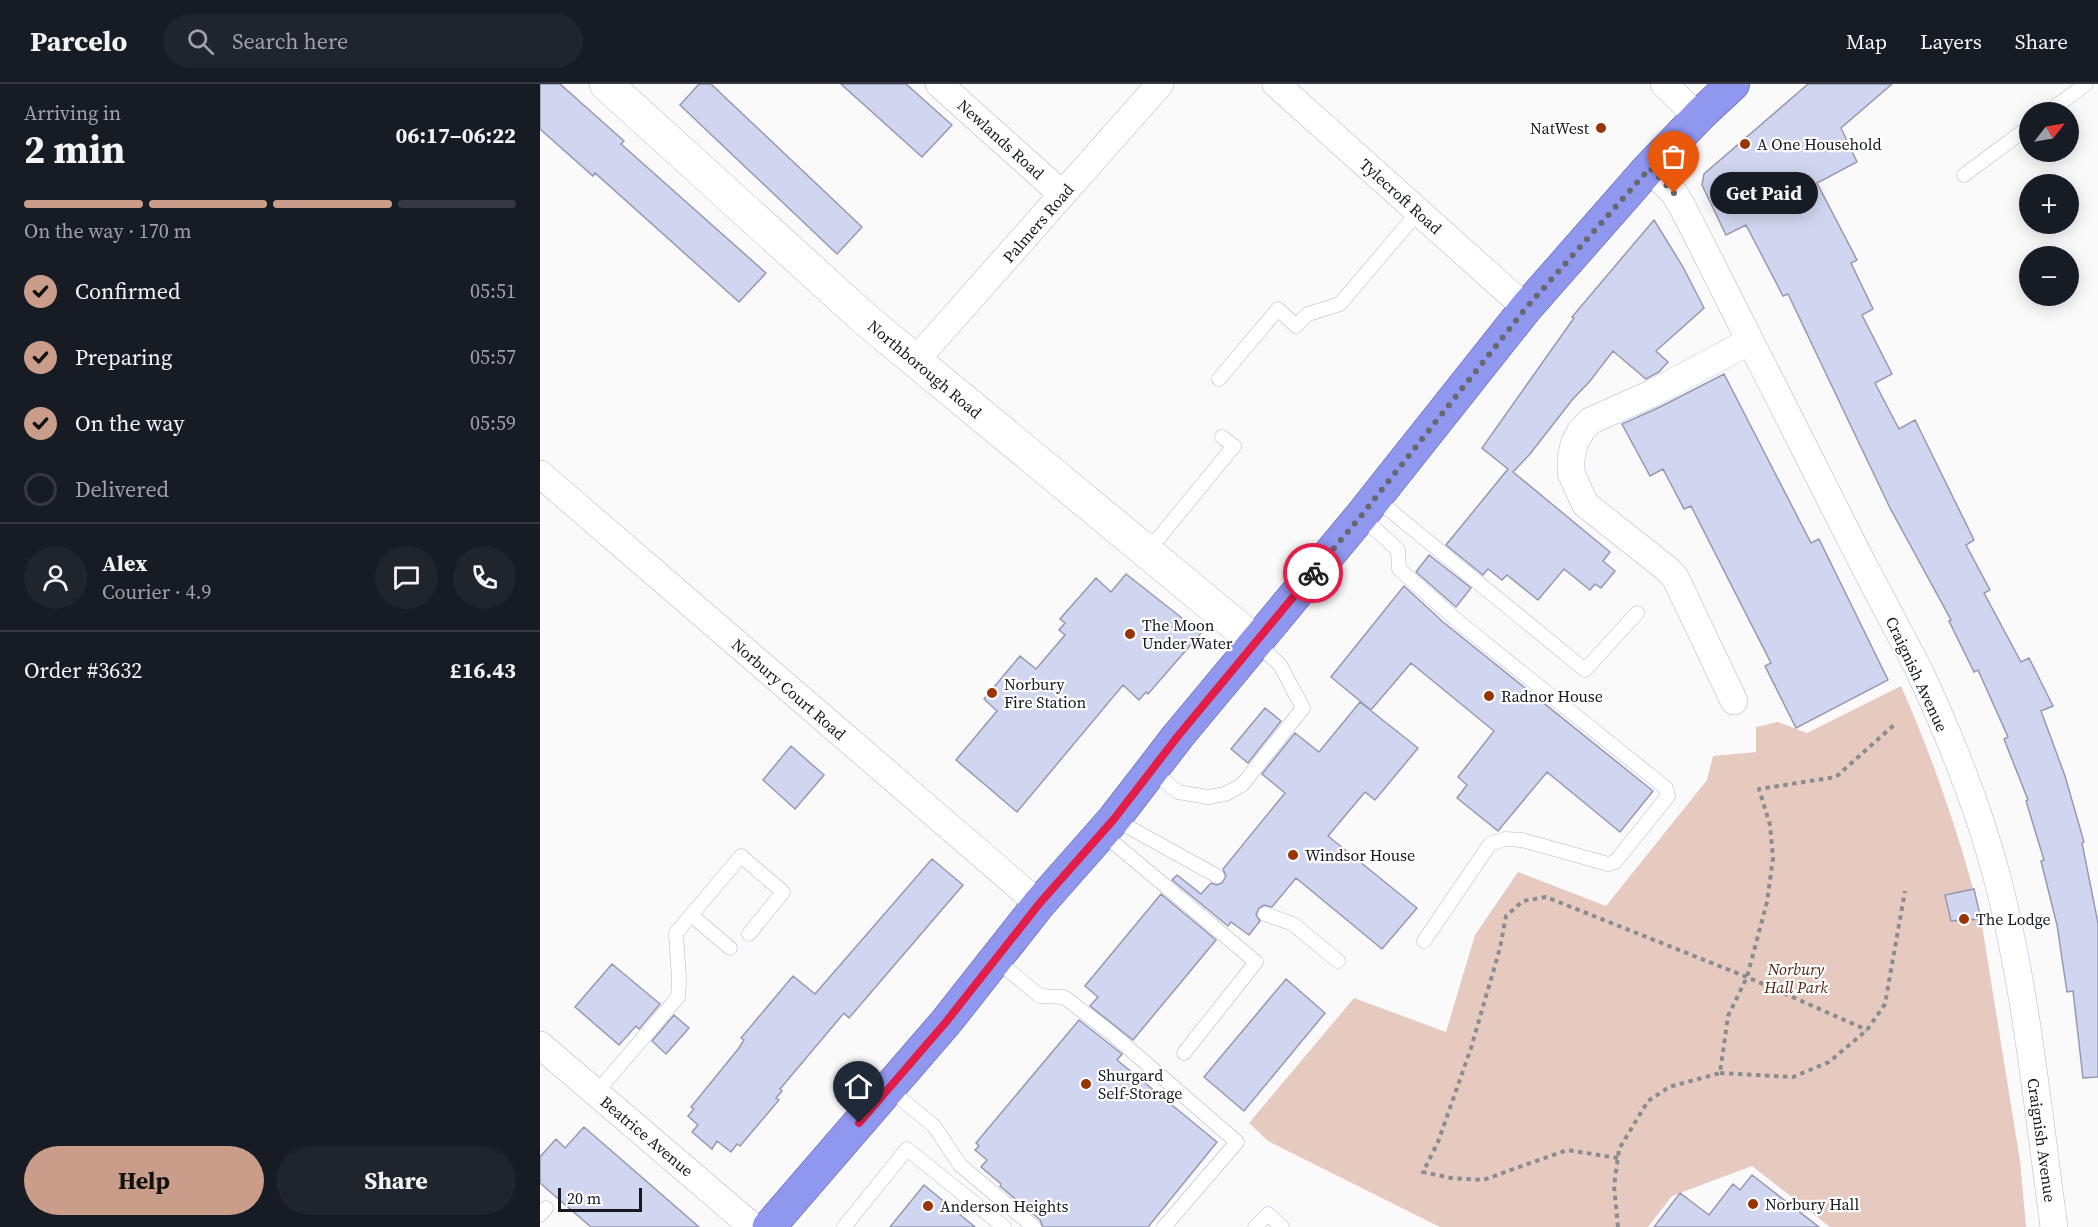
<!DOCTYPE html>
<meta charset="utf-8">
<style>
:root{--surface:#171b24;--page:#20242c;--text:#f1f3f6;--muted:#9ea1a6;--line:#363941;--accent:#c99d8a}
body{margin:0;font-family:"Source Serif 4",serif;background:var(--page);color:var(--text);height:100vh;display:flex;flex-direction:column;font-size:22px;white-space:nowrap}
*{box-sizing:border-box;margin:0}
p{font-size:20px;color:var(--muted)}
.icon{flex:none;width:33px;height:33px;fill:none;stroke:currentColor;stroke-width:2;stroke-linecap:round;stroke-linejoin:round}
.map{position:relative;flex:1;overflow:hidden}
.side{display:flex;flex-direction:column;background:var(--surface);width:540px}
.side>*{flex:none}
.needle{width:39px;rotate:59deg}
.fabs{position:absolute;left:1479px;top:18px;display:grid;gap:12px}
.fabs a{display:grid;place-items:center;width:60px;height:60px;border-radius:50%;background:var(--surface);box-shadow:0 3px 15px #0003;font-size:30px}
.scale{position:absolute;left:18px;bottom:15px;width:84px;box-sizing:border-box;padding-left:6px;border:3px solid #171922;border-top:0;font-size:16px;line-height:21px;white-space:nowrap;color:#171922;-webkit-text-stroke:4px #fff;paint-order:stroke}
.pin{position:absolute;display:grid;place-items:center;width:51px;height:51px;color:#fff;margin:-62px -26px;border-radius:50% 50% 50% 0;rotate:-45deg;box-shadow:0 0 6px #0007}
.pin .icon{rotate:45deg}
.courier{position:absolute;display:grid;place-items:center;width:60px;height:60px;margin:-30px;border:4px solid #e11d48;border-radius:50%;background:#fff;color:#222;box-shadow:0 2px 8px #0007}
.bubble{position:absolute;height:42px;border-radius:21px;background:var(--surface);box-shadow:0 3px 15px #0003;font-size:20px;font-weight:700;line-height:42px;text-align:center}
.headline em{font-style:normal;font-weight:700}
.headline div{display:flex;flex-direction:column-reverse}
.headline{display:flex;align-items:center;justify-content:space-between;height:102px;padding:0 24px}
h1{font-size:39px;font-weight:700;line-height:45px}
.bar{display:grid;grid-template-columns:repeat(4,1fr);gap:9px 6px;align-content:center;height:72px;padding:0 24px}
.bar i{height:8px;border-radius:4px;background:var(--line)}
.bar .active{background:var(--accent)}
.bar p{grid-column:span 4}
.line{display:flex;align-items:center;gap:15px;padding:0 24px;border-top:2px solid var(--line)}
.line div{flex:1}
.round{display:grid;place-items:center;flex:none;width:63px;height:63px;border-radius:32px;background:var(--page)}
ol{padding:0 24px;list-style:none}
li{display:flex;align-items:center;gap:18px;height:66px}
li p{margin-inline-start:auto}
li .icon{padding:6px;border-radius:50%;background:var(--accent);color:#111;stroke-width:4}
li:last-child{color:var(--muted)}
li i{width:33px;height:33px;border:3px solid var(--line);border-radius:50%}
.action{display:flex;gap:12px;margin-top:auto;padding:12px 24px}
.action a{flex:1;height:69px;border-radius:36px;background:var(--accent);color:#111;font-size:24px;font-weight:700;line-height:69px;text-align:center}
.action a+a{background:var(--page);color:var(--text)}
header{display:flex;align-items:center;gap:36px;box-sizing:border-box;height:84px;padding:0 30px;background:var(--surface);border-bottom:2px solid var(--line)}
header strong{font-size:28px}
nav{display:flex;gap:33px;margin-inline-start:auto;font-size:21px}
.search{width:420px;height:54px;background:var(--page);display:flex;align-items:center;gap:15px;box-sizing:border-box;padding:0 21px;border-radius:33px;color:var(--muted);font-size:22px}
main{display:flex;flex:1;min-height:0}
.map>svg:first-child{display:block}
.green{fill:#e6cac0}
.building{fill:#d1d6f0;stroke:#9599b2;stroke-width:1.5}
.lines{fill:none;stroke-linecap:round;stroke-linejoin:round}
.service-casing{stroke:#b2b6d0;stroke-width:15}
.minor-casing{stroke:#b2b6d0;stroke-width:28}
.tertiary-casing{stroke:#b2b6d0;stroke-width:34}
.trunk-casing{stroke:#535aa3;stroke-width:34}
.path{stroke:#8b8c90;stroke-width:4;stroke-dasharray:4.5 4.5;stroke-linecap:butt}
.service{stroke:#fff;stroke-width:14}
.minor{stroke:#fff;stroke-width:27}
.tertiary{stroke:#fff;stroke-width:33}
.trunk{stroke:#9097ee;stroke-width:33}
.done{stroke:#66686e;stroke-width:6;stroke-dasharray:0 10.8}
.route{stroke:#e11d48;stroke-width:8}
.poi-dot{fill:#993407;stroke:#fff;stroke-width:2}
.labels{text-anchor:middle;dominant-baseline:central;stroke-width:4.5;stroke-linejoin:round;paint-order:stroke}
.poi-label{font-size:16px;fill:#171922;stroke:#fff;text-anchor:start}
.street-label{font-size:16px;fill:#171922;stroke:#fff}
.park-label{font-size:16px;font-style:italic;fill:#4f1e0c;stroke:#fff}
</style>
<header>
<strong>Parcelo</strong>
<div class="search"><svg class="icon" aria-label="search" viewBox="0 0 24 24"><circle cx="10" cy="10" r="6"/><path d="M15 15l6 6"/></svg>Search here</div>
<nav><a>Map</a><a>Layers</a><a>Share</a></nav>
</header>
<main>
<section class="side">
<div class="headline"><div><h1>2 min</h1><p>Arriving in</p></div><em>06:17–06:22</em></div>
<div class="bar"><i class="active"></i><i class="active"></i><i class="active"></i><i></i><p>On the way · 170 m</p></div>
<ol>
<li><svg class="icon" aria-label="check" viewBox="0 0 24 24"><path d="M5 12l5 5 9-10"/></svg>Confirmed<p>05:51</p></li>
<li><svg class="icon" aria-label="check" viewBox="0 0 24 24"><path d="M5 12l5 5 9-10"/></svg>Preparing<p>05:57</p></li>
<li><svg class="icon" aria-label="check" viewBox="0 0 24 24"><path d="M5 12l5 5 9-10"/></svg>On the way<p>05:59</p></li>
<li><i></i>Delivered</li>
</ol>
<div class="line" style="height:108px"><a class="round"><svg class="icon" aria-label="person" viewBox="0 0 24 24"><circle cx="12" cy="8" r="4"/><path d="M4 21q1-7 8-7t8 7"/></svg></a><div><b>Alex</b><p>Courier · 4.9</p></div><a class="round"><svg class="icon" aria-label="chat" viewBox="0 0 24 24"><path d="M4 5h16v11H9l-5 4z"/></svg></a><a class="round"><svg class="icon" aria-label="phone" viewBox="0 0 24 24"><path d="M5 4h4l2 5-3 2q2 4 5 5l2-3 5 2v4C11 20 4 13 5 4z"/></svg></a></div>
<div class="line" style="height:78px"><div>Order #3632</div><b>£16.43</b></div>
<div class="action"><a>Help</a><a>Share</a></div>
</section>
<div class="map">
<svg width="1558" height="1143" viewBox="0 0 1558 1143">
<rect width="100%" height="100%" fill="#fafafa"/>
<!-- green -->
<path class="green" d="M 1361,602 C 1394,677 1421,755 1441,835 L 1480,1077 L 1486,1143 L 1290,1143 L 1212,1082 L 1132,1112 L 1108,1143 L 900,1143 L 728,1057 L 709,1039 L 814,914 L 906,948 L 935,851 L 978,788 L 1066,822 L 1167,696 L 1173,672 L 1216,668 L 1216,643 L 1238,638 L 1267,649 Z"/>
<!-- building -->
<path class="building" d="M 0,0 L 20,0 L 84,57 L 81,60 L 226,189 L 199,218 L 55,89 L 53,92 L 0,45 Z
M 159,0 L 171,0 L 322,143 L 297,170 L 140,21 Z
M 301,0 L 366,0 L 412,41 L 382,73 Z
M 1268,0 L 1352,0 L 1301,44 L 1317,78 L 1277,99 L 1317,176 L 1311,179 L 1333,225 L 1322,231 L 1352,290 L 1335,299 L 1359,345 L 1375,336 L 1434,456 L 1426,461 L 1450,506 L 1444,509 L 1481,578 L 1489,574 L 1513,622 L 1501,627 L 1525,692 L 1544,758 L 1542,759 L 1558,839 L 1558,993 L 1543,994 L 1533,907 L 1527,908 L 1517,841 L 1501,777 L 1504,776 L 1486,717 L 1488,716 L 1464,655 L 1468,653 L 1438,586 L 1434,588 L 1409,537 L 1411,536 L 1350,424 L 1248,210 L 1243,212 L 1206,141 L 1186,151 L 1162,101 L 1164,90 Z
M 1114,136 L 1143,183 L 1164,224 L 1116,267 L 1128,278 L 1119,288 L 1106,295 L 1073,267 L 1050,297 L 1032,316 L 990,370 L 973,388 L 1070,468 L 1063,477 L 1075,487 L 1061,504 L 1055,500 L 1050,506 L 1024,485 L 998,516 L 967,491 L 962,496 L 948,485 L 943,491 L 906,461 L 968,385 L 942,364 L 1034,234 L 1032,233 Z
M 1184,290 L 1271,459 L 1279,455 L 1348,596 L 1256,644 L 1225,582 L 1231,579 L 1151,422 L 1144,425 L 1123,385 L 1110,392 L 1082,340 L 1120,323 Z
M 889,471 L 931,504 L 916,523 L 876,488 Z
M 586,490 L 661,549 L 608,610 L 606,608 L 599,616 L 583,601 L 477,728 L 416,676 L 457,627 L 444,615 L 480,572 L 496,585 L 525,551 L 519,546 L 525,539 L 520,535 L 556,494 L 571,508 Z
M 864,502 L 903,538 L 1113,707 L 1080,748 L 1007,688 L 958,747 L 917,714 L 927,701 L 918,693 L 954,647 L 871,579 L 831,626 L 791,593 Z
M 820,618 L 878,664 L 835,716 L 825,708 L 788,752 L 877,824 L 842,865 L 756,794 L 732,823 L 724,821 L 719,824 L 716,831 L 720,837 L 709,851 L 691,838 L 688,842 L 632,796 L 637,791 L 661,810 L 671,799 L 677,801 L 682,799 L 686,792 L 683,785 L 745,709 L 722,690 L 755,649 L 779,668 Z
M 725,624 L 741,637 L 708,679 L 691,665 Z
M 251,662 L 284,691 L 255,725 L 223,696 Z
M 392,775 L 423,801 L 309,934 L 304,929 L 240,1005 L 242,1007 L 236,1014 L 239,1016 L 200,1062 L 197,1060 L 191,1068 L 177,1057 L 172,1065 L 152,1048 L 158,1041 L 148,1032 L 154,1025 L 151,1023 L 199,964 L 204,956 L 201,954 L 253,892 L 275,910 Z
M 1434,805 L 1441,835 L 1411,837 L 1405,811 Z
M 621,810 L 676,856 L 593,956 L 550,922 L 558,913 L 545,902 Z
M 72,880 L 120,920 L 99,945 L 96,942 L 79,961 L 35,923 Z
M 746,895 L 785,929 L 704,1027 L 664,993 Z
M 134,931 L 149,944 L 126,970 L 112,957 Z
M 539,936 L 582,970 L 577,976 L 677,1058 L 608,1143 L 503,1143 L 500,1136 L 460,1102 L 461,1100 L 441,1083 L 447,1076 L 435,1066 L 439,1062 L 436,1059 Z
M 44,1043 L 159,1143 L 51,1143 L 0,1099 L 0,1073 L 16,1055 L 25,1064 Z
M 1212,1091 L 1279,1143 L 1114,1143 L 1140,1109 L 1169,1131 L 1193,1100 L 1200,1106 Z
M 384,1101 L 435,1143 L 350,1143 Z"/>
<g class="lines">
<defs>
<path id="service" d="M 1508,28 L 1546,0
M 1424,91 L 1490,42
M 679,295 L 738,225 L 756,242 L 768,230 L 800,220 L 878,128
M 835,414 L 1045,586 L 1097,529
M 821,432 L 858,466 L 859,485 L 920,539 L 1126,704 L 1128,712 L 1075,778 L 1068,780 L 982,756 L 965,755 L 950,760 L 884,857
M 607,468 L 694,362 L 682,353
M 612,687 L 638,708 L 668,713 L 685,710 L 702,701 L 763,624 L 740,581 L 716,558
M 574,735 L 677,792
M 562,749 L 716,878 L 644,969
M 725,830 L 753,840 L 798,877
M 151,831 L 190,864
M 456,876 L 500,912 L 524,913 L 571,949 L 697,1058 L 624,1143
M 349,1005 L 394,1042 L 420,1081 L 494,1143
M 56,1009 L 138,913 L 139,896 L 136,849 L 201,772 L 243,808 L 209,850
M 0,1131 L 6,1124
M 304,1143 L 367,1065 L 464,1143
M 715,1143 L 728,1130 L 742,1143"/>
<path id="minor" d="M 399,0 L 522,110
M 736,0 L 986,224
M 1124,0 L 1158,33
M 1109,84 L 1134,109 L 1142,122 L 1322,478 L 1378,584 C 1410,652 1439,724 1458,797 C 1487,910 1498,1027 1514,1143
M 375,277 L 620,0
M 0,390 L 499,820
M 1194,617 L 1135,493 L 1127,485 L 1045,420 L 1031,389 L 1031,375 L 1034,360 L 1041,347 L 1050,337 L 1113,309 L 1210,257
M 0,961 L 213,1143"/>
<path id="tertiary" d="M 66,0 L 325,235 L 716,558"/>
<path id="trunk" d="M 229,1143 L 406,938 L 499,820 L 574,735 L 638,652 L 821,432 L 986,224 L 1109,84 L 1163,28 L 1193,0"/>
</defs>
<!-- service casing -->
<use href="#service" class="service-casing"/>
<!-- minor casing -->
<use href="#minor" class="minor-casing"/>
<!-- tertiary casing -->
<use href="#tertiary" class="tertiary-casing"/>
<!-- trunk casing -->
<use href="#trunk" class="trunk-casing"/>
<!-- path -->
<path class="path" d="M 1180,989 L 1253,993 L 1289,978 L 1327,946 L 1345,920 L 1365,807
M 1078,1074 L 1027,1066 L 943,1096 L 911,1094 L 883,1088 L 898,1058 L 931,964 L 960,864 L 966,832 L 983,817 L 1006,813 L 1207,893 L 1327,946
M 1078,1143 L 1074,1102 L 1079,1065 L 1108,1017 L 1129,1003 L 1180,989 L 1188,932 L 1207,893 L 1227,818 L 1233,774 L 1230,741 L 1219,705 L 1296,693 L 1355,640"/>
<!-- service -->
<use href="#service" class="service"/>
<!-- minor -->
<use href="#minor" class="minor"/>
<!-- tertiary -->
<use href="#tertiary" class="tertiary"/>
<!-- trunk -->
<use href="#trunk" class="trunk"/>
</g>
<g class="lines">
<!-- done -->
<path class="done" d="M 773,489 L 821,432 L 986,224 L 1110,84 L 1134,109"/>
<!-- route -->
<path class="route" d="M 319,1039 L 406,938 L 499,820 L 574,735 L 638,652 L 773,489"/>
</g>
<!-- markers -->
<g class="poi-dot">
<circle cx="1061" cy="44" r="6"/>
<circle cx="1205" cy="60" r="6"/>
<circle cx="590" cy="550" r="6"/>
<circle cx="452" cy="609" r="6"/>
<circle cx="949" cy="612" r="6"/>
<circle cx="753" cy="771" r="6"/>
<circle cx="1424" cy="835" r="6"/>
<circle cx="546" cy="1000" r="6"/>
<circle cx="1213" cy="1120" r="6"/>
<circle cx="388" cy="1122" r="6"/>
</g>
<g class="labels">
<!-- poi labels -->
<g class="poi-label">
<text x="1049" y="44" text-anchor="end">NatWest</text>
<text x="1217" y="60">A One Household</text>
<text x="602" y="541">The Moon<tspan x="602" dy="18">Under Water</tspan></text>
<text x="464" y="600">Norbury<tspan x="464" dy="18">Fire Station</tspan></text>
<text x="961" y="612">Radnor House</text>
<text x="765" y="771">Windsor House</text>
<text x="1436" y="835">The Lodge</text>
<text x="558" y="991">Shurgard<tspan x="558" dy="18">Self-Storage</tspan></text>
<text x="1225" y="1120">Norbury Hall</text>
<text x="400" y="1122">Anderson Heights</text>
</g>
<!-- street labels -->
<g class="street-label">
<text transform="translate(461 55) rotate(42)">Newlands Road</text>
<text transform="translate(861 112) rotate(42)">Tylecroft Road</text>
<text transform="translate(498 139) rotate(-49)">Palmers Road</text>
<text transform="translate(385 285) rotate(40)">Northborough Road</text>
<text transform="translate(1377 590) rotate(65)">Craignish Avenue</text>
<text transform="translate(249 605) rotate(41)">Norbury Court Road</text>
<text transform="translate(107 1052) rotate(40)">Beatrice Avenue</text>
<text transform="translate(1502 1056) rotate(82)">Craignish Avenue</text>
</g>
<!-- park labels -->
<g class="park-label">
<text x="1256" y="885">Norbury<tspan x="1256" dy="18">Hall Park</tspan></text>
</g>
</g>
</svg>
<div class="fabs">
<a><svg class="needle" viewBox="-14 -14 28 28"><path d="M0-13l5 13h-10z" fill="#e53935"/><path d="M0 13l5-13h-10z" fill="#9ea1a6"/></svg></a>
<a>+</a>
<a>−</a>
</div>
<div class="scale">20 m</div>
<div class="pin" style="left:1134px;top:109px;background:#ea580c"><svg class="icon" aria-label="bag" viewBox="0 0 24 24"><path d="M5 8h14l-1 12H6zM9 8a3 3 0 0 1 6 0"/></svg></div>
<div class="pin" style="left:319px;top:1039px;background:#1f2937"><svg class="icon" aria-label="home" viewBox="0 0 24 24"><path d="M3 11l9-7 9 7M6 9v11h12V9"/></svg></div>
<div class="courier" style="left:773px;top:489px"><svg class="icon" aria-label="bike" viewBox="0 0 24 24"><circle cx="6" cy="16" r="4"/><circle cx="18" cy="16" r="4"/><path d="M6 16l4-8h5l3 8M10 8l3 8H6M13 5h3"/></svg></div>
<div class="bubble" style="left:1170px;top:88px;width:108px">Get Paid</div>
</div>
</main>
